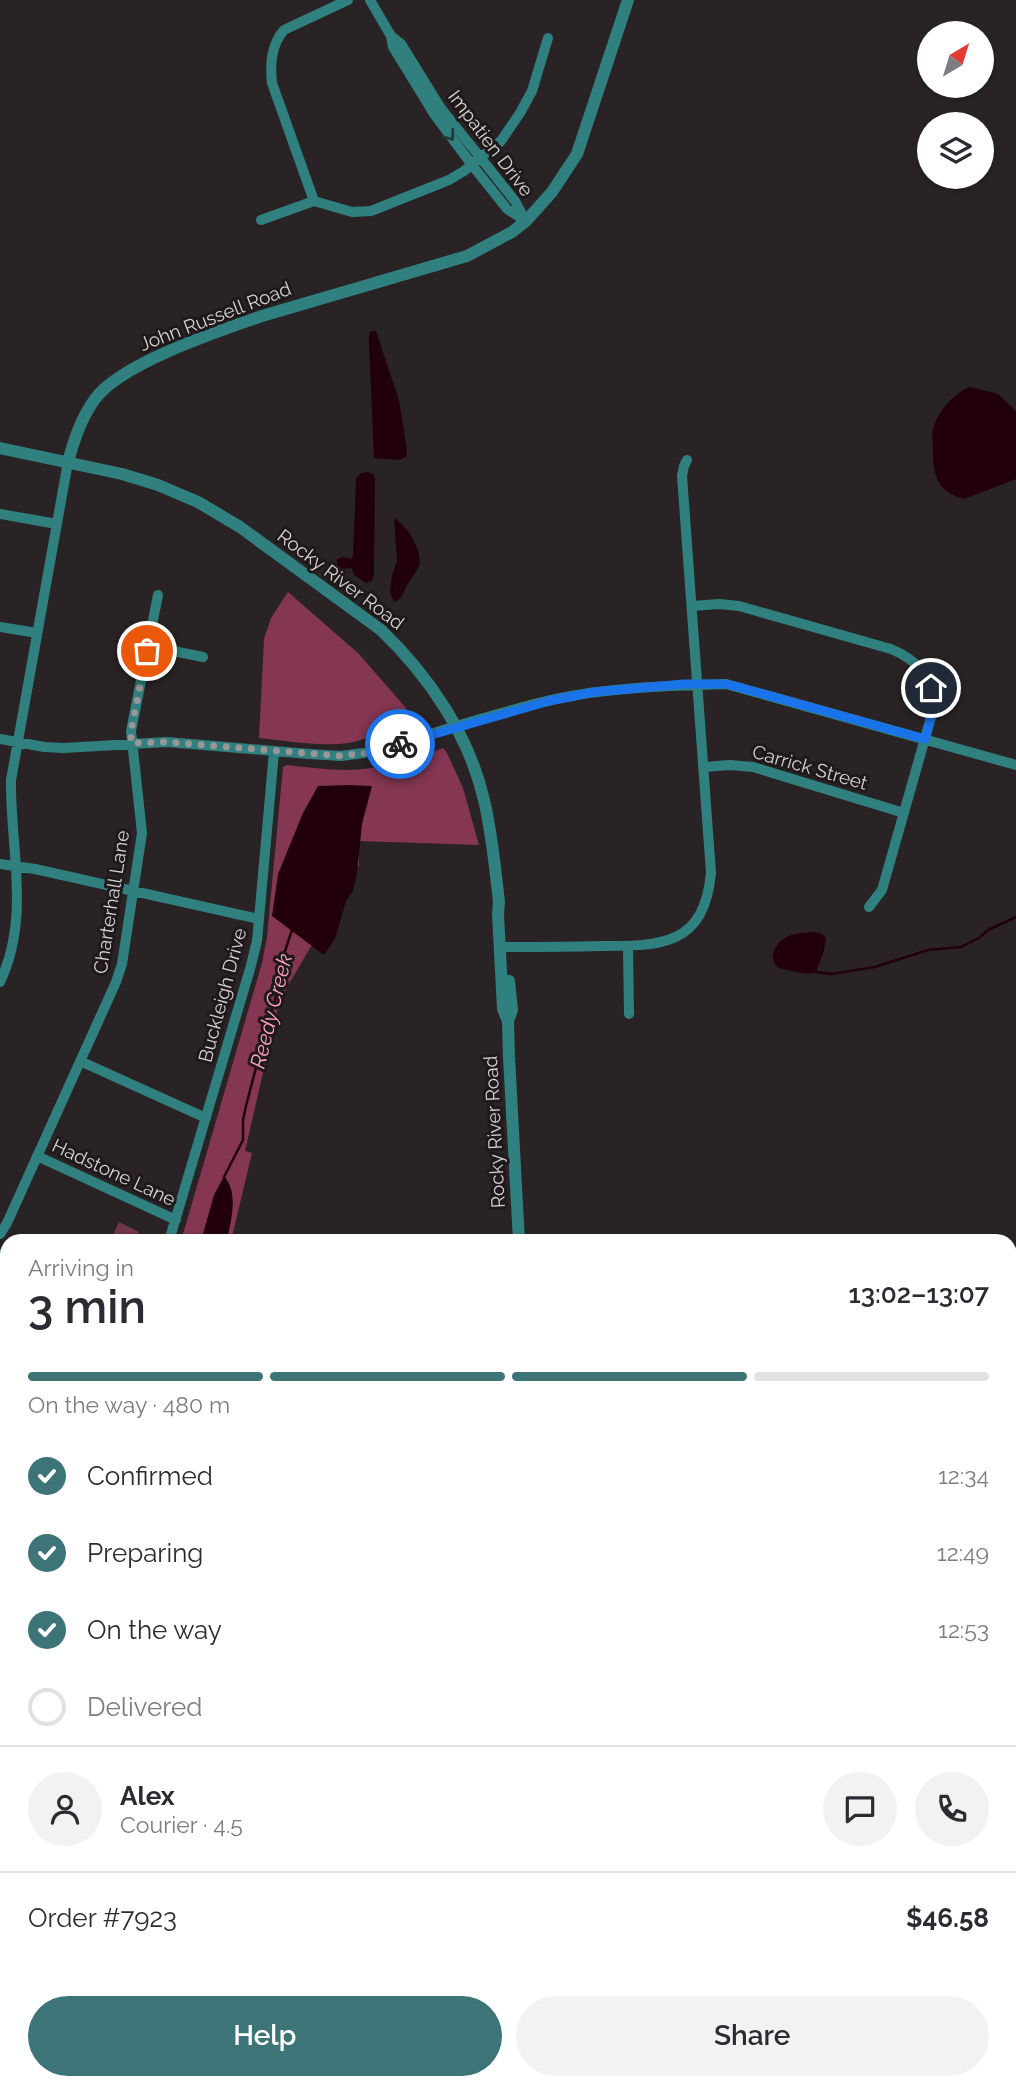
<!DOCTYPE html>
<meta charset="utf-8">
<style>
:root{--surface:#fff;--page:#f2f2f3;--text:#2b2b33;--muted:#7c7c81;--line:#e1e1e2;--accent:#3d7478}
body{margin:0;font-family:Raleway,sans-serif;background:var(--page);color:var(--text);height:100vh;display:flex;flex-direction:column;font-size:26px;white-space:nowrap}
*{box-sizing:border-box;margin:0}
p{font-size:23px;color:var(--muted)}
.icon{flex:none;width:38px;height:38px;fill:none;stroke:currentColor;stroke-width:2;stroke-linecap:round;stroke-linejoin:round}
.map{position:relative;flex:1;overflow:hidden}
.drawer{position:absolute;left:0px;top:1234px;width:1017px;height:856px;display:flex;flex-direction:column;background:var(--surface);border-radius:21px 21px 0 0;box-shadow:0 2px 5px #0004}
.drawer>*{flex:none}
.needle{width:46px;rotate:38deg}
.buttons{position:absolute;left:917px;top:21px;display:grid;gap:14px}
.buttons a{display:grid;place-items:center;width:77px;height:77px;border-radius:50%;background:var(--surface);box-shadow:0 2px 5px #0004;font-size:35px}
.pin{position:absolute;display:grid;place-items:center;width:60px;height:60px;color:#fff;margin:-30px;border:4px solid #fff;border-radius:50%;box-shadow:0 2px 7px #0007}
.courier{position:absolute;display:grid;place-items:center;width:70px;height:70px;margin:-35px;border:5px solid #1a73e8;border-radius:50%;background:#fff;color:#222;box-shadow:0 2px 9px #0007}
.headline em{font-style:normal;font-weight:600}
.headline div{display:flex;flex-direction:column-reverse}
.headline{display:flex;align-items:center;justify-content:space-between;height:119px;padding:0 28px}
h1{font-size:46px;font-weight:600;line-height:52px}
.bar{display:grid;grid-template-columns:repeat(4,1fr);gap:10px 7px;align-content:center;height:84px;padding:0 28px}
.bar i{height:9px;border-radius:5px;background:var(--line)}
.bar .active{background:var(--accent)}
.bar p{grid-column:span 4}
.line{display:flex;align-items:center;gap:18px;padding:0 28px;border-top:2px solid var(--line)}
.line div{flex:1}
.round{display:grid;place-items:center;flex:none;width:74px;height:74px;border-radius:37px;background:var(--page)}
ol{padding:0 28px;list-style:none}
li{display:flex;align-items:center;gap:21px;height:77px}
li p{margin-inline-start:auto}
li .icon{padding:7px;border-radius:50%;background:var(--accent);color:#fff;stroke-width:4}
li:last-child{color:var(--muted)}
li i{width:38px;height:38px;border:4px solid var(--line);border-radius:50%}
.action{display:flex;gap:14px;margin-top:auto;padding:14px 28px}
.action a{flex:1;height:80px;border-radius:42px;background:var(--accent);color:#fff;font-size:28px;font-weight:600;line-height:80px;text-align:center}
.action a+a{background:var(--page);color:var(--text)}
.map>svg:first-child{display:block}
.built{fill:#382b2f}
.green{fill:#72354b}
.forest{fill:#843653}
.water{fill:#21000c}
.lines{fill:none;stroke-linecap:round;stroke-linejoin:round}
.stream{stroke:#21000c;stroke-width:2.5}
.minor{stroke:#2f807f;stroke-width:10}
.tertiary{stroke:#2f807f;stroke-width:12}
.oneway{stroke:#243839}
.done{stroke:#9a9596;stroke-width:7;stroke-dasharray:0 12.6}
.route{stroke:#1a73e8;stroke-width:9}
.labels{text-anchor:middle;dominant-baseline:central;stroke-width:6;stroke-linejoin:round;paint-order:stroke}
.street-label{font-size:19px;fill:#d6d2d3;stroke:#20191b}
.water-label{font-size:21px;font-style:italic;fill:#ffa4c1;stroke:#20191b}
</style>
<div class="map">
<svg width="1016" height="2088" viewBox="0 0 1016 2088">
<rect width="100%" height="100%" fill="#2a2325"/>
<!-- built -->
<path class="built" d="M 1016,1975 L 1016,2088 L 959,2088 L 956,2083 L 1010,2082 L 1010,1985 Z
M 655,2083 L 792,2083 L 786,2088 L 661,2088 Z"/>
<!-- green -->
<path class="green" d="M 119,1222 L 139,1232 L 135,1239 L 126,1241 L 117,1239 L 114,1233 Z"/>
<!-- forest -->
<path class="forest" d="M 288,592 L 359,654 L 406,708 L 407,712 C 391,718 380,733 364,739 C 334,750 290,741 259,738 L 264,639 L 271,618 Z
M 443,748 L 447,753 L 463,788 L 479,845 L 358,841 L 359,865 L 280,999 L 245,1151 L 252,1153 L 231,1241 L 181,1241 L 262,963 L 267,937 L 283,767 L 287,765 C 307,767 327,770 347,770 C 380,769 413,761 443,748 Z
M 7,1387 L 7,1474 L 0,1470 L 0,1391 Z
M 1010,1775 L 1016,1778 L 1016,1975 L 1010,1985 Z
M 655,2082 L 661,2088 L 467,2088 L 462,2083 Z
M 792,2083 L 956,2082 L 959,2088 L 786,2088 Z"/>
<!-- water -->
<path class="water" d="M 371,331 L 376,331 L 399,400 L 407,450 L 406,457 L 399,460 L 374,458 L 369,344 L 369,336 Z
M 970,387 L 998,394 L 1016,411 L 1016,479 L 964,499 C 936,492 933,474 933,448 C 932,441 932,433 934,426 C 939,410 954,393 970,387 Z
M 368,472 L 374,475 L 375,479 L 374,574 L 372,581 L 366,583 L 354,575 L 352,568 L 341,569 L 337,563 L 337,559 L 343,557 L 351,559 L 353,555 L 356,478 L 361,473 Z
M 394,518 C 407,524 423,552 419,566 C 416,573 410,579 407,585 C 403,593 402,600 394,602 L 390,592 L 392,575 L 397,561 Z
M 348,785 L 372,786 L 362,824 L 357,873 L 353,891 L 346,901 L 335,939 L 324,955 L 272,916 L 278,874 L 303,813 L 318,786 Z
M 812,932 L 822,934 L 826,938 L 824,951 L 816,972 C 808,975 802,973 794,971 C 789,970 782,970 778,967 C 767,959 776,943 785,938 C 793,933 803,933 812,932 Z
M 224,1176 C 239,1193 231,1220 227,1241 L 201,1241 L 214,1195 Z"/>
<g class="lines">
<!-- stream -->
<path class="stream" d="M 816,972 L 831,974 L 850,971 L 875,967 L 928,950 L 961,947 L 979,938 L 988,930 L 1016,917
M 224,1177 L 243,1140 L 243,1120 L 246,1106 L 259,1056 L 268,1038 L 268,1019 L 274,1005 L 284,954 L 292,930
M 0,1478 L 7,1472
M 0,1953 L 7,1944
M 914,2088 L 916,2085"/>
<!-- minor -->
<path class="minor" d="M 370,0 L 391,36 L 393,47 L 434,114 L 472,165 L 507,209 L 526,221
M 391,36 L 401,44 L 440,107 L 515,201 L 524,218
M 314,201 L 272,83 C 270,64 271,45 284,30 L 348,0
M 261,220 L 314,201 L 352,212 L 371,211 L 449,180 L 464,171 L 501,141 L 520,113 L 532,91 L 548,38
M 0,514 L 57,524
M 692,606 L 719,604 L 739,606 L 891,649 C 922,662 930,678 933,710 L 882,890 L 869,907
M 0,627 L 37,633
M 148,646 L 203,657
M 0,739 L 44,747 L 64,748 L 167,742 L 309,754 L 341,756 L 371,752 C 432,734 493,713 556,699 C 612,687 669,686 726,684 L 1016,765
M 704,767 L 730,765 L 753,767 L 904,813
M 0,864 L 35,869 L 259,919
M 628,946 L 629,1014
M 506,947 C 537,947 568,947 598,946 C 660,946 704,947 711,873 L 682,476 L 684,466 L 687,460
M 0,982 C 31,917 10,848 11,780 L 68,462
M 80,1061 L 206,1118
M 37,1156 L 176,1220
M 0,1234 L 7,1223 L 116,982 L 122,964 L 142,833 L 131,731 L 158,595
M 169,1241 L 250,969 L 257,941 L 274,752
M 0,1254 L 7,1258
M 0,1376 L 7,1371"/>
<!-- tertiary -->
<path class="tertiary" d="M 0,448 L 122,474 L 158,485 L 198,502 L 240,527 L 381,630 C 429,676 469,735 484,800 C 492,833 495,868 499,902 L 498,914 L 503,1009 L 508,1021
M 68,462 C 74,440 81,418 95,399 C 121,363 219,331 262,316 L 467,256 L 512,232 L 526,221 L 552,192 L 577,154 L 628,0
M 509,981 L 512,1010 L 508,1021 L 509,1057 L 519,1241
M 1010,1760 L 1016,1764"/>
</g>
<!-- one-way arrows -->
<defs><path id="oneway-chevron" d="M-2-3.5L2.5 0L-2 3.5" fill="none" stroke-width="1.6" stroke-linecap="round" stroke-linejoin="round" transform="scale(1.75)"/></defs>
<use class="oneway" href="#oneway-chevron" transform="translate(450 136) rotate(53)"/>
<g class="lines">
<!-- done -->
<path class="done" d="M 147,651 L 131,731 L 131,743 L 167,742 L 341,756 L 371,752 L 400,744"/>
<!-- route -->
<path class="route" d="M 400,744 L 549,701 L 594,692 L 684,684 L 726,684 L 742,688 L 925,739 L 933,710 L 931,688"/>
</g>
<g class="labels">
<!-- street labels -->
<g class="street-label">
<text transform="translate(491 143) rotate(53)">Impatien Drive</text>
<text transform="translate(215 316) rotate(-21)">John Russell Road</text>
<text transform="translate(341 579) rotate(37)">Rocky River Road</text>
<text transform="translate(810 767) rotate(16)">Carrick Street</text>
<text transform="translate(111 902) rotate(-81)">Charterhall Lane</text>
<text transform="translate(222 995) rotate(-75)">Buckleigh Drive</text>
<text transform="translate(494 1132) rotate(-93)">Rocky River Road</text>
<text transform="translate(114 1172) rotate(25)">Hadstone Lane</text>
</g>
<!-- water labels -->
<g class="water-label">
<text transform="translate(271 1011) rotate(-76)">Reedy Creek</text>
</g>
</g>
</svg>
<div class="buttons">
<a><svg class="needle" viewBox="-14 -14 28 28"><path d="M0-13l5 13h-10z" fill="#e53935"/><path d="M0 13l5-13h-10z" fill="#7c7c81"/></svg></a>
<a><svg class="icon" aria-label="layers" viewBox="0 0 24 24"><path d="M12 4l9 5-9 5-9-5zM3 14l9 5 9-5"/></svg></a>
</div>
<div class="pin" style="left:147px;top:651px;background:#ea580c"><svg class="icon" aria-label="bag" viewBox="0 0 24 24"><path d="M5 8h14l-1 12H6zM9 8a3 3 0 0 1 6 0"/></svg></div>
<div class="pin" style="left:931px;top:688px;background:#1f2937"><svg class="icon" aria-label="home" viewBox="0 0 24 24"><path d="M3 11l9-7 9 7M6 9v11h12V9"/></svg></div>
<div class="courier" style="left:400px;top:744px"><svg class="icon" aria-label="bike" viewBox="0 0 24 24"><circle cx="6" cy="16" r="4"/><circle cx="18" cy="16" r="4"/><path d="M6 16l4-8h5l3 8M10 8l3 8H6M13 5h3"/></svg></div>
<section class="drawer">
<div class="headline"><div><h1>3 min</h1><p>Arriving in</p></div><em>13:02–13:07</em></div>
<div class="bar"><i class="active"></i><i class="active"></i><i class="active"></i><i></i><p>On the way · 480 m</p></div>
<ol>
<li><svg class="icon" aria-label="check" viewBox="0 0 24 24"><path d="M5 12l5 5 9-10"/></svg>Confirmed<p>12:34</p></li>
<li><svg class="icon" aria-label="check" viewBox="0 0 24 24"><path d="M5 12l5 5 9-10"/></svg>Preparing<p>12:49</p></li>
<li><svg class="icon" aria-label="check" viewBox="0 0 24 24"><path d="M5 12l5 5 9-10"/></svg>On the way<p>12:53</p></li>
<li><i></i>Delivered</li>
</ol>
<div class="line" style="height:126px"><a class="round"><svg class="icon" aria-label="person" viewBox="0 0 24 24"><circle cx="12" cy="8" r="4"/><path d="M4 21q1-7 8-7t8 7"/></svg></a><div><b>Alex</b><p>Courier · 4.5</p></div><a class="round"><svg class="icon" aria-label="chat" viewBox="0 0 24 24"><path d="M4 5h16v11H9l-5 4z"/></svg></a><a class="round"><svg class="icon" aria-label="phone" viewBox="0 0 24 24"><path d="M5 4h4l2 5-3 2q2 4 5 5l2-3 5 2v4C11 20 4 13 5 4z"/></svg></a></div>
<div class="line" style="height:91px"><div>Order #7923</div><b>$46.58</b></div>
<div class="action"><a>Help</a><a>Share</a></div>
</section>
</div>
